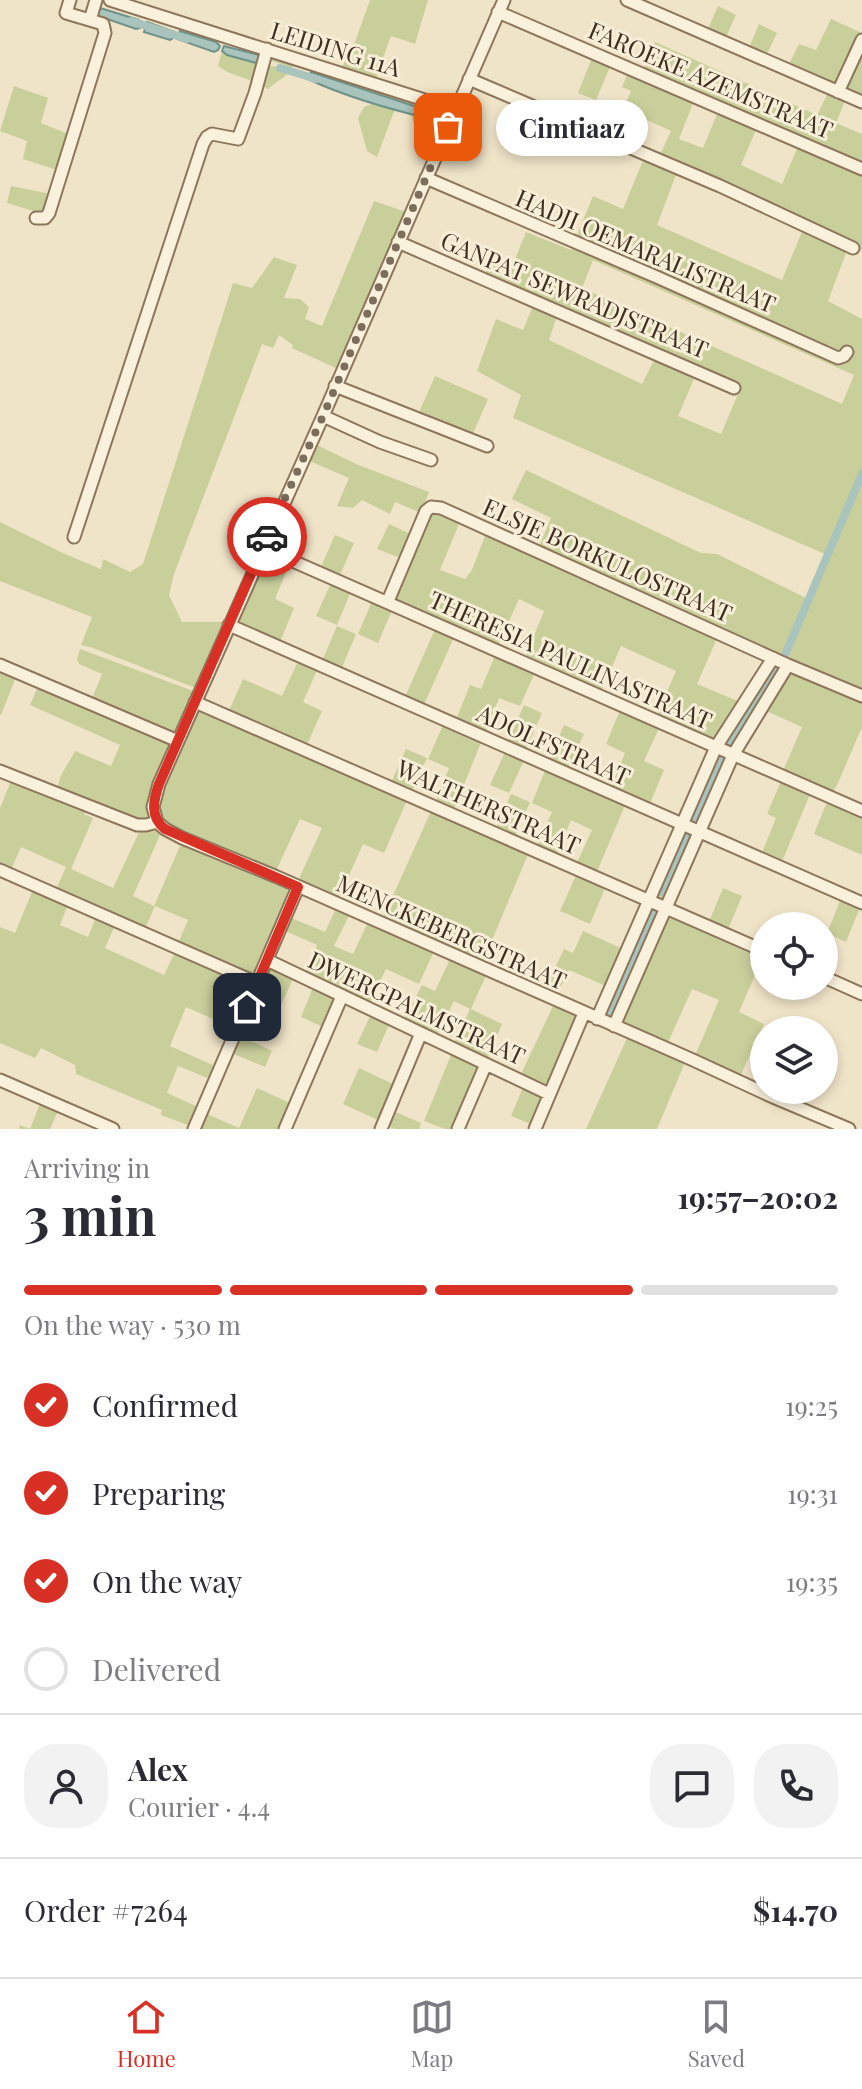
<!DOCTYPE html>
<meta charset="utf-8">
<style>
:root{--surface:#fff;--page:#f2f2f3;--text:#2b2b33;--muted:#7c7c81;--line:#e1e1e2;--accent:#d93025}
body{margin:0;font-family:"Playfair Display",serif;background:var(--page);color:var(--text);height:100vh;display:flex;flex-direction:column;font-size:30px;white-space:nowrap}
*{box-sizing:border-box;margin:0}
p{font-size:26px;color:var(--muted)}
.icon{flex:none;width:44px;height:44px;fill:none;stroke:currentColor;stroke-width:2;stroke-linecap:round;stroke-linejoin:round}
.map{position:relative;height:1129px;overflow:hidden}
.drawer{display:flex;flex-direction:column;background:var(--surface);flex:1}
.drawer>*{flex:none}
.buttons{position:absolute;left:750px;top:912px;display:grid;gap:16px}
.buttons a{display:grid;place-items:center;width:88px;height:88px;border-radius:50%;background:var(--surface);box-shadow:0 4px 12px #0003;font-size:40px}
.pin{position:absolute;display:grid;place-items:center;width:68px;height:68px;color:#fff;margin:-34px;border-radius:16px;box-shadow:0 4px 12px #0006}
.courier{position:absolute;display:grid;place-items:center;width:80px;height:80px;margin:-40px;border:6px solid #d93025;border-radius:50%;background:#fff;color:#222;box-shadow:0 2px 10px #0007}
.bubble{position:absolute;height:56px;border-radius:28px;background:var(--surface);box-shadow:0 4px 12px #0003;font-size:26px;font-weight:700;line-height:56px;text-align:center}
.head em{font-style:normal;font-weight:700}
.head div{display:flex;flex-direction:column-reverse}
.head{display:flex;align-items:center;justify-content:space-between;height:136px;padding:0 24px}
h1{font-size:52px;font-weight:700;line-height:60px}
.bar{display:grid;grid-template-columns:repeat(4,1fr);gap:12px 8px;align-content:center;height:96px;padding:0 24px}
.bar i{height:10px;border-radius:6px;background:var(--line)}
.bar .current{background:var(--accent)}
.bar p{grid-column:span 4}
.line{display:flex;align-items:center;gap:20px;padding:0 24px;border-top:2px solid var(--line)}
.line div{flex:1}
.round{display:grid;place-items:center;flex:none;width:84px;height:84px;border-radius:32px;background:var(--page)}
ol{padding:0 24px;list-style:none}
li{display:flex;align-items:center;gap:24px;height:88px}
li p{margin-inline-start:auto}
li .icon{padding:8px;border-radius:50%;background:var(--accent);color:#fff;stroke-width:4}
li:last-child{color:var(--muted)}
li i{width:44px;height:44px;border:4px solid var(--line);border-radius:50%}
.tabs{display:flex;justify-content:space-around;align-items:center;height:112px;border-top:2px solid var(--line);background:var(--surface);font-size:22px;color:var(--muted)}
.tabs a{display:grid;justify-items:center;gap:4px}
.tabs .current{color:var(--accent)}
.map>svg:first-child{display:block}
.green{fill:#c9cf9b;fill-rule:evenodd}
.water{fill:#a9c4bc;stroke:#6f938a;stroke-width:2}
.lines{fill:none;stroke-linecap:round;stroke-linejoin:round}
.canal{stroke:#a9c4bc;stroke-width:8}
.minor-casing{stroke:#8d765c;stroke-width:15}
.minor{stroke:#faf1dc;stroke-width:11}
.done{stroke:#7c6e5b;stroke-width:8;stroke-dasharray:0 14.4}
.route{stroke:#d93025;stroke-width:10}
.labels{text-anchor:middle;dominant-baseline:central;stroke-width:6;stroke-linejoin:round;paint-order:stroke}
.street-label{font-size:24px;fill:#3d2e20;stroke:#f7eed8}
</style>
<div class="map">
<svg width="862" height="1129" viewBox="0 0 862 1129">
<rect width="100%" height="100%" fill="#f0e4c8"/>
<!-- green -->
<path class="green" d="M 370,0 L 428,0 L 415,44 L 391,36 L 376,78 L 342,67 L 355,42 Z
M 718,6 L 736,15 L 725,39 L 707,31 Z
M 831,19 L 862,33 L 836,86 L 787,68 L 799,44 L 816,50 Z
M 759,24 L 777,33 L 765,58 L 748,50 Z
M 655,42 L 817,115 L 829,91 L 846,98 L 836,123 L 862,134 L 862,167 L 643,71 Z
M 862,46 L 862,100 L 842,88 Z
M 222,51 L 227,55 L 260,64 L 252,81 L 227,72 L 218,66 Z
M 268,54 L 293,61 L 294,65 C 289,77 277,80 268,89 L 260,84 L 264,66 L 290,67 L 266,59 Z
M 593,55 L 612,62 L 596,100 L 578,93 Z
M 319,69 L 445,112 L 445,121 L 424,126 L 421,123 L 414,124 L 411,113 L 439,120 L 441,115 L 311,72 Z
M 629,70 L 695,98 L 679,139 L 703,148 L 719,109 L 758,125 L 741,165 L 782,184 L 799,144 L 862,171 L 862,251 L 780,211 L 658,159 L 671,131 L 623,109 L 631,91 L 622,87 Z
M 14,86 L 48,98 L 41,123 L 71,135 L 60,171 L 23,159 L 27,141 L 0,131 Z
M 374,103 L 395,109 L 377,157 L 367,151 L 358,118 L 364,107 Z
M 644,158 L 677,172 L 657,225 L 782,280 L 804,227 L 848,248 L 828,301 L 862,319 L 862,695 L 538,549 L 551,518 L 512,499 L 526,470 L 701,553 L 717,554 L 808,599 L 827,555 L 513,418 L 521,395 L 477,371 L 496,319 L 523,330 L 534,303 L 558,313 L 549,340 L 642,384 L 656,356 L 696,374 L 678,416 L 721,434 L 740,389 L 616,332 L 484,276 L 493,256 L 513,264 L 526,232 L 571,250 L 593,196 L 623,209 ZM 593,260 L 854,375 L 842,404 L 582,288 Z
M 11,186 L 51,194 L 43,214 L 7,203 Z
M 374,201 L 406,212 L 338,369 L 292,348 L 293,345 L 279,335 L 273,348 L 262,344 L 174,574 L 169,595 L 182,622 L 227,622 L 198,689 L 93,648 L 81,645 L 92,617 L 0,581 L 0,522 L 65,554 L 101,569 L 103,559 L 130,572 L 143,564 L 233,283 L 252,288 L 274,257 L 297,265 L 284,298 L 300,299 L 309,307 L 305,319 L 322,326 Z
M 435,376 L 488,399 L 471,438 L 417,417 Z
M 313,443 L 356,464 L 429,492 L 421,513 L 395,502 L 390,514 L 362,500 L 353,508 L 337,506 L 349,478 L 305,459 Z
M 433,509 L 461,519 L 440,570 L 465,579 L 472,570 L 487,531 L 718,636 L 697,684 L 740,702 L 714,743 L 656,717 L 676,671 L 621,646 L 601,692 L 525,658 L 544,611 L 519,599 L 498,646 L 392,598 Z
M 389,524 L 413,535 L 403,559 L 377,549 Z
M 335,535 L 354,543 L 339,577 L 320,569 Z
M 265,554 L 289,565 L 275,599 L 294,608 L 280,642 L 236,623 Z
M 332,581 L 352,589 L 337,625 L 316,616 Z
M 373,599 L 393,608 L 378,643 L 358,634 Z
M 337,626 L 356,634 L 341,670 L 322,661 Z
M 436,627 L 455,635 L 423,707 L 404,699 Z
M 80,649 L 196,692 L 177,732 L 173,736 L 91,701 L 102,674 L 79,664 L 77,659 Z
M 496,653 L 536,670 L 520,706 L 499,698 L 484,735 L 455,722 L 470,685 L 481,689 Z
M 299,659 L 318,668 L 303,702 L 322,711 L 306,747 L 228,713 L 243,679 L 282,696 Z
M 774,660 L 784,666 L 730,751 L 720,745 Z
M 789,669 L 862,699 L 862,727 L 838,783 L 832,794 L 782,773 L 802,727 L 764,710 Z
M 0,670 L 16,677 L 1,715 L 0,714 Z
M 39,684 L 173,742 L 148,806 L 149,815 L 145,821 L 137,822 L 58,790 C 57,777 69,763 75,751 L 111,766 L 120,745 L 30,705 Z
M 524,705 L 542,713 L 525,752 L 507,744 Z
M 199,708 L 408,798 L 384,853 L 363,844 L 338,900 L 297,883 L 322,828 L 300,819 L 275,873 L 172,829 L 161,820 L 157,803 L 196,710 Z
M 621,708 L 660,726 L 644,761 L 664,770 L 649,806 L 610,790 L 625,753 L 606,744 Z
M 444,723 L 482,740 L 453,812 L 435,804 L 449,768 L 428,759 Z
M 564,725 L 584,734 L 567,770 L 548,762 Z
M 406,749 L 427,758 L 411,794 L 390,785 Z
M 506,750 L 525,758 L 509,793 L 490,785 Z
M 721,752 L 728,758 L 697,827 L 689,824 L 688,817 L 717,754 Z
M 546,768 L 626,803 L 596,874 L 576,865 L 592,830 L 571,820 L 556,856 L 536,847 L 552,812 L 532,803 Z
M 13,776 L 87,807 L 84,814 L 93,818 L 71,869 L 113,888 L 140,830 L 157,831 L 160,835 L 133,896 L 154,906 L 180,846 L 190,845 L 283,884 L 290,894 L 253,980 L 177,946 L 188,920 L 155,906 L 144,931 L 55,892 L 66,867 L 21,847 L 10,872 L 0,868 L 0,808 Z
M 782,779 L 811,792 L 781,864 L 761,855 L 776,818 L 767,814 Z
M 511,794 L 530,802 L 514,839 L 495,831 Z
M 828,799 L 862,814 L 862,855 L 814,834 Z
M 432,809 L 529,852 L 482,964 L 382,920 Z
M 685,829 L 692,832 L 694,836 L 664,902 L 654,899 Z
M 577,873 L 606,886 L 590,924 L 560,911 Z
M 34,887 L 69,902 L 60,925 L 88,937 L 97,915 L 116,923 L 105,948 L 164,975 L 176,950 L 252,983 L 233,1028 L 186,1007 L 170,1046 L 215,1066 L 210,1079 L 178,1066 L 167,1093 L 198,1107 L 190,1126 L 161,1115 L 162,1110 L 76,1074 L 75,1065 L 41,1048 L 35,1058 L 0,1043 L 0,927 L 15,933 Z
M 723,888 L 742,896 L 727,932 L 708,924 Z
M 842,896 L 861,905 L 846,942 L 827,933 Z
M 337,906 L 351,912 L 334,946 L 353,954 L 369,920 L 435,949 L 419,984 L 386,969 L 369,1005 L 304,975 L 317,945 L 283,930 L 289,917 L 325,932 Z
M 651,906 L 659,911 L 613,1021 L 602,1014 Z
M 667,913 L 764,954 L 739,1012 L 764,1024 L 739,1079 L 694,1058 L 719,1000 L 692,989 L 666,1047 L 620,1026 Z
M 583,931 L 623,949 L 606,986 L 569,970 L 556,997 L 544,991 L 564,949 L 573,953 Z
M 451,957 L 487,973 L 471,1009 L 502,1024 L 486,1062 L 453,1045 L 470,1009 L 454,1001 L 437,1036 L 404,1020 L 422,985 L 435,991 Z
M 270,966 L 294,976 L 280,1008 L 254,997 L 264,973 Z
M 314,985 L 334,995 L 335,999 L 325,1028 L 301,1017 Z
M 555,1002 L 577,1014 L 578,1017 L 547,1086 L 544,1087 L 520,1076 Z
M 372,1012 L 391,1020 L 377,1052 L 357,1044 Z
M 238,1035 L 272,1051 L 265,1067 L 231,1053 Z
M 628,1036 L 686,1060 L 657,1129 L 586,1129 Z
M 453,1050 L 477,1062 L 480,1068 L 453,1129 L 445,1129 L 424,1121 Z
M 359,1068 L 395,1085 L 380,1121 L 343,1104 Z
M 524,1085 L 537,1091 L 543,1097 L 533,1125 L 511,1116 Z
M 257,1088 L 292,1104 L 281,1129 L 201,1129 L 207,1114 L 239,1128 Z
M 41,1101 L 59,1109 L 50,1129 L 19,1129 L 20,1125 L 30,1129 Z
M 393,1111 L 421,1123 L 419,1129 L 395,1129 L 387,1126 Z"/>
<!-- water -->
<path class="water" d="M 97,7 L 139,20 L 142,23 L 140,28 L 136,29 L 96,15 Z
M 147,22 L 175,32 L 173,38 L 170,40 L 144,32 Z
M 180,31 L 216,42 L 220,46 L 218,50 L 214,52 L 177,39 Z
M 224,46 L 259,55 L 262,59 L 260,64 L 227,55 L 222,51 Z
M 311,72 L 441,115 L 439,121 C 396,111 348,98 308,79 Z"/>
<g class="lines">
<!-- canal -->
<path class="canal" d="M 131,21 L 187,39
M 280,68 L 316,79
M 785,655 L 862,474
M 726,746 L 776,670
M 693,821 L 721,756
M 661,892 L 688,833
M 608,1015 L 652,912"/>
<defs>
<path id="minor" d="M 110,0 L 456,110
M 504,0 L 323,416 L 159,784 L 153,807 L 157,822 L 165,829 L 182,838 L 275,876 L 693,1060 L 773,1097 L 849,1129
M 627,0 L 862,102
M 498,12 L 862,169
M 90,20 L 96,0
M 469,79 L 720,186 L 853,248
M 838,92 L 862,40
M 426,178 L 659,278 L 838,358 L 844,356 L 847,352
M 36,218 L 45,218 L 49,213 L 105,33 L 103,24 L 66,13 L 70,0
M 398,242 L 734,388
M 335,386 L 487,446
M 323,416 L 380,442 L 431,460
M 74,537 L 203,144 L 207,137 L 212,134 L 238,139 L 255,93 L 267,49
M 263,548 L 862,811
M 388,601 L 426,511 L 431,507 L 441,508 L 788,665 L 862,696
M 229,625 L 862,903
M 0,665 L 178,741
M 195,702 L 764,951
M 0,771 L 137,825 L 146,825 L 157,822
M 0,870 L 257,983
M 267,960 L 549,1094
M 824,977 L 862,994
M 597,1019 L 716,747 L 773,658
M 614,1026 L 733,755 L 788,665
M 0,1080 L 113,1129
M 194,1129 L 298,887
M 285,1129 L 342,996
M 381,1129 L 421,1033
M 458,1129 L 486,1064
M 535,1129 L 584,1013"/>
</defs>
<!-- minor casing -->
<use href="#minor" class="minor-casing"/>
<!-- minor -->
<use href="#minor" class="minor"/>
</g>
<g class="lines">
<!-- done -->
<path class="done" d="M 267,537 L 323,416 L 448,127"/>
<!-- route -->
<path class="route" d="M 247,1007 L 298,887 L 165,829 C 150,817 153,801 159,784 L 267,537"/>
</g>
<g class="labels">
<!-- street labels -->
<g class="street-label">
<text transform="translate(336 48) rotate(17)">LEIDING 11A</text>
<text transform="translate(711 79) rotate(23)">FAROEKE AZEMSTRAAT</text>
<text transform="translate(646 250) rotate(23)">HADJI OEMARALISTRAAT</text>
<text transform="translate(575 294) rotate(23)">GANPAT SEWRADJSTRAAT</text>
<text transform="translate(608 559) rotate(24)">ELSJE BORKULOSTRAAT</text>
<text transform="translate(571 659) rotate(24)">THERESIA PAULINASTRAAT</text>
<text transform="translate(554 744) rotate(24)">ADOLFSTRAAT</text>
<text transform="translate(489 806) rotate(24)">WALTHERSTRAAT</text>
<text transform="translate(452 931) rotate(24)">MENCKEBERGSTRAAT</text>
<text transform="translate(417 1007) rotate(25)">DWERGPALMSTRAAT</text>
</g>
</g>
</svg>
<div class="buttons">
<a><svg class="icon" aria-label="locate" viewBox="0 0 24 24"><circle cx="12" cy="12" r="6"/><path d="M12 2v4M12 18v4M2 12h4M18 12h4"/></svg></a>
<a><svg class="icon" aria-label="layers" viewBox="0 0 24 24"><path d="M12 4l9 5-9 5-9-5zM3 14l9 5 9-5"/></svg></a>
</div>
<div class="pin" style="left:448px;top:127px;background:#ea580c"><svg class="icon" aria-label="bag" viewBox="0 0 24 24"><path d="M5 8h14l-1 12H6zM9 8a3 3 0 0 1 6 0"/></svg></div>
<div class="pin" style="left:247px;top:1007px;background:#1f2937"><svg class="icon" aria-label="home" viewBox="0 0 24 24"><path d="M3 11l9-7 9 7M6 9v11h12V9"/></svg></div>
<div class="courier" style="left:267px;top:537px"><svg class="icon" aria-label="car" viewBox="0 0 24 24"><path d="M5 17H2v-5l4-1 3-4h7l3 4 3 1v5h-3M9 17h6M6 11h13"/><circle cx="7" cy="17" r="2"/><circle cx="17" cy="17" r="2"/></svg></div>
<div class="bubble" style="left:496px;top:100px;width:152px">Cimtiaaz</div>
</div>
<section class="drawer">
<div class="head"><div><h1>3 min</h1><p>Arriving in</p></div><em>19:57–20:02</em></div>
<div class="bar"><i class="current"></i><i class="current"></i><i class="current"></i><i></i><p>On the way · 530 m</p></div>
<ol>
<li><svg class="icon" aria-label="check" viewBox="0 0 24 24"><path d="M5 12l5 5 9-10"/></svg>Confirmed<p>19:25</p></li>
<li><svg class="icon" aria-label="check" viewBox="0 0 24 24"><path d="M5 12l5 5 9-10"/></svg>Preparing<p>19:31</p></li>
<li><svg class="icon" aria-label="check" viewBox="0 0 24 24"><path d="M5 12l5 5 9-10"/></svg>On the way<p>19:35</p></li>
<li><i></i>Delivered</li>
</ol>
<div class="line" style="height:144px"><a class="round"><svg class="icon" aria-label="person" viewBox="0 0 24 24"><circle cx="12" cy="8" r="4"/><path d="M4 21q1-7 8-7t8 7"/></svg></a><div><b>Alex</b><p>Courier · 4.4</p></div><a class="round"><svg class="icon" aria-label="chat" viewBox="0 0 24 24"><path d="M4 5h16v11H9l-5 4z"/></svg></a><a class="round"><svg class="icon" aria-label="phone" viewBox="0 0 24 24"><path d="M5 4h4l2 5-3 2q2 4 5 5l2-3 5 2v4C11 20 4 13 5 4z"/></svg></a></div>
<div class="line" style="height:104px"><div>Order #7264</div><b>$14.70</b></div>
</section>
<nav class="tabs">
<a class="current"><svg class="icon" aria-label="home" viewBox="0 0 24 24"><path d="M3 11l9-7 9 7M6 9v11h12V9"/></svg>Home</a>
<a><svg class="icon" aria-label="map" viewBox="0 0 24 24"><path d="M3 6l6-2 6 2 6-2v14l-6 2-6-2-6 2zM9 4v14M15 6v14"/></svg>Map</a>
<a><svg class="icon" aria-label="saved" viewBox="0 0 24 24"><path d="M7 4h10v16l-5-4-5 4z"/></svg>Saved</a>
</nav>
